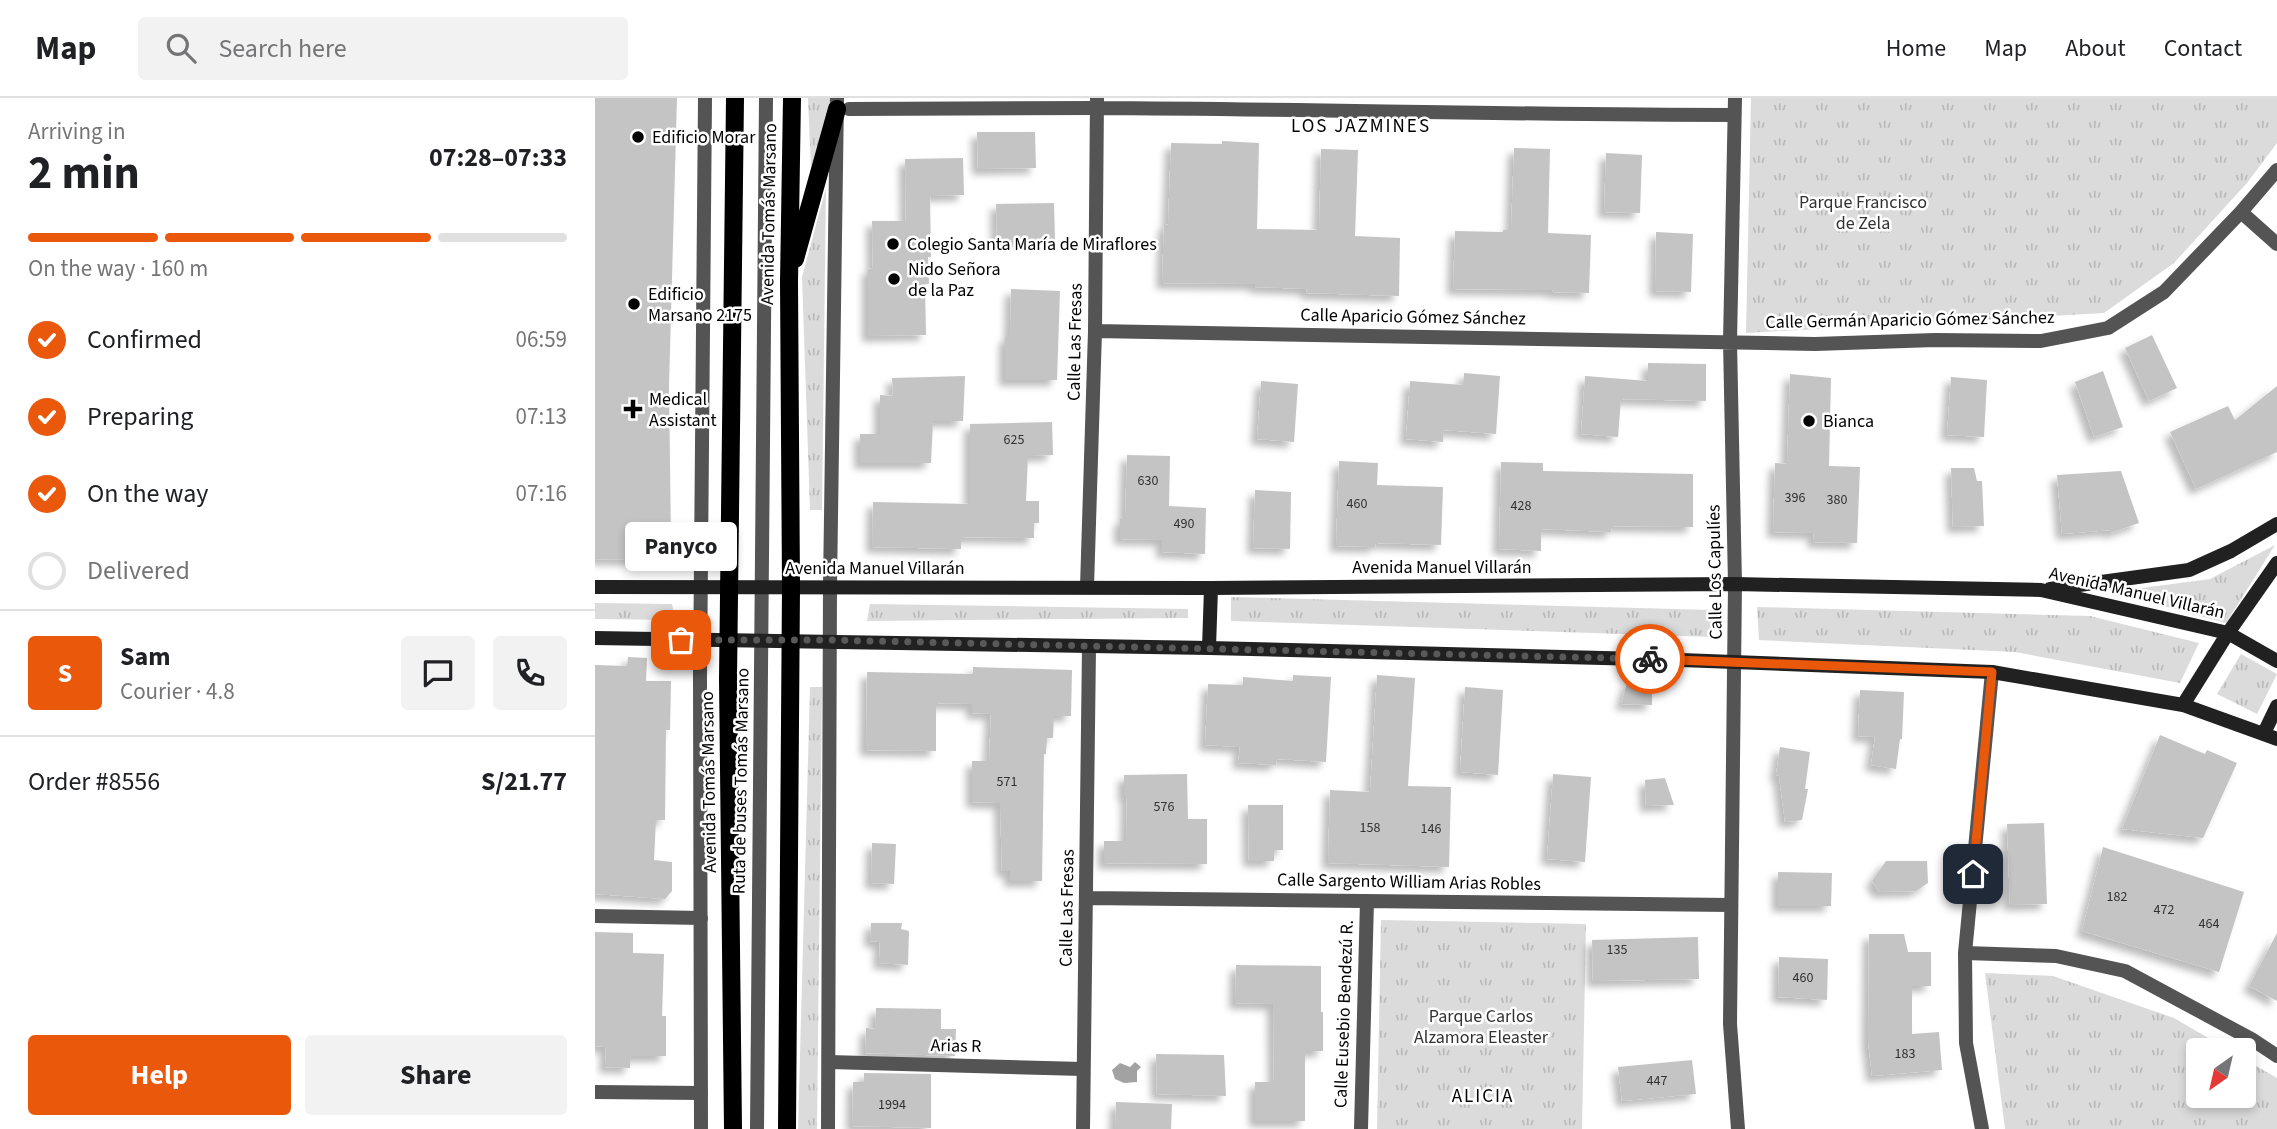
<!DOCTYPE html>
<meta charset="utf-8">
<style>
:root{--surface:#fff;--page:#f2f2f2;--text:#202124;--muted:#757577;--line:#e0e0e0;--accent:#ea580c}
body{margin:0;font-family:"Source Sans 3",sans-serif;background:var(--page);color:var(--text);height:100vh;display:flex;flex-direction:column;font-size:26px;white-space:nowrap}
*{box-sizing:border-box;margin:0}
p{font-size:23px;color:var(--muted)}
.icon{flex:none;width:38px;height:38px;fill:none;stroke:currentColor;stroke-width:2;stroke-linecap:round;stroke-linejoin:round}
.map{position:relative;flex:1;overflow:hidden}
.side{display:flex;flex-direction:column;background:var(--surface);width:595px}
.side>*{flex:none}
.needle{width:46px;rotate:214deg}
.fabs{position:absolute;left:1591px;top:940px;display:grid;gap:14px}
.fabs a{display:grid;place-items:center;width:70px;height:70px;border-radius:7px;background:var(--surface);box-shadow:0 4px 10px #0003;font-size:35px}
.pin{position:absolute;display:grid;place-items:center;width:60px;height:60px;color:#fff;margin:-30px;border-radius:14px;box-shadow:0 4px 10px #0006}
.courier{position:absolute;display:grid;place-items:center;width:70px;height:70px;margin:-35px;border:5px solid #ea580c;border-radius:50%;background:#fff;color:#222;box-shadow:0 2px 9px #0007}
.bubble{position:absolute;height:49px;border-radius:7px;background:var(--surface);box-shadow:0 4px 10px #0003;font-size:23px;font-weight:700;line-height:49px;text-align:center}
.overview em{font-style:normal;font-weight:700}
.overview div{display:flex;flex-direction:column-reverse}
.overview{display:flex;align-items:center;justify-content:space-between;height:119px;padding:0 28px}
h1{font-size:46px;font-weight:700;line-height:52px}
.bar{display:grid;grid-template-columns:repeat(4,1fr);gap:10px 7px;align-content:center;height:84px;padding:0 28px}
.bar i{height:9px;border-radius:5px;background:var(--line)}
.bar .active{background:var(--accent)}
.bar p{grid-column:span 4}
.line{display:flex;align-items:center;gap:18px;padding:0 28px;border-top:2px solid var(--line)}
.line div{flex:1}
.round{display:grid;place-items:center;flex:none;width:74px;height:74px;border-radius:7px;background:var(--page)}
ol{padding:0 28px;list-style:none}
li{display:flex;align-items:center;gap:21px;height:77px}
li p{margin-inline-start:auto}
li .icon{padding:7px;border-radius:50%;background:var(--accent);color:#fff;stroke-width:4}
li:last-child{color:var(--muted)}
li i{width:38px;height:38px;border:4px solid var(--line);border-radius:50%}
.action{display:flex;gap:14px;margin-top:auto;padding:14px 28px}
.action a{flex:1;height:80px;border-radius:7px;background:var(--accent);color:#fff;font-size:28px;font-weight:700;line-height:80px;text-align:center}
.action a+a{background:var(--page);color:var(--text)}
header{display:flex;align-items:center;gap:42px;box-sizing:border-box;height:98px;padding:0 35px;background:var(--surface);border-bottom:2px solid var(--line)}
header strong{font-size:33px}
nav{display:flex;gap:38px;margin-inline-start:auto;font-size:24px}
.search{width:490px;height:63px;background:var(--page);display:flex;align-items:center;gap:18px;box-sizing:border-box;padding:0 24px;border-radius:7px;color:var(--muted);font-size:26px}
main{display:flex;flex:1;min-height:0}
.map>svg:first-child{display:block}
.grass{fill:url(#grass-tufts)}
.water{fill:#a2a2a2}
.building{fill:#c4c4c4;filter:url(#shadow)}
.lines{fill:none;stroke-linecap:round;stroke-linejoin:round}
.service{stroke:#545454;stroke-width:14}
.pedestrian{stroke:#545454;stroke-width:14}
.minor{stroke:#545454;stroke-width:14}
.tertiary{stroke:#545454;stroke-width:14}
.secondary{stroke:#212121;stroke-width:14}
.primary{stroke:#000;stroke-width:18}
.done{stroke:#595959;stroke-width:7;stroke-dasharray:0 12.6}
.route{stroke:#ea580c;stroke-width:9}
.poi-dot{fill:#000;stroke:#fff;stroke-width:2.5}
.labels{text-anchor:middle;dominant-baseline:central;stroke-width:5;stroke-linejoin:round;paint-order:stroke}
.number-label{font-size:14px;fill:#313131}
.poi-label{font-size:18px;fill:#000;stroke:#fff;text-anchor:start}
.park-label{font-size:18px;fill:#323232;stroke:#fff}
.street-label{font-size:18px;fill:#000;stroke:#fff}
.neighbourhood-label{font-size:19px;letter-spacing:2px;fill:#000;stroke:#fff}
</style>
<header>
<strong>Map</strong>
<div class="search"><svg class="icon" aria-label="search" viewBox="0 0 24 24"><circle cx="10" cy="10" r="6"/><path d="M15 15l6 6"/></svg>Search here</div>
<nav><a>Home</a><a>Map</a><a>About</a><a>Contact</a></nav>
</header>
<main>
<section class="side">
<div class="overview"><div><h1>2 min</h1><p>Arriving in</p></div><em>07:28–07:33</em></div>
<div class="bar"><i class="active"></i><i class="active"></i><i class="active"></i><i></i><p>On the way · 160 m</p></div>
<ol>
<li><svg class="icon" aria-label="check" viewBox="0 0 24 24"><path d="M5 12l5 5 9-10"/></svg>Confirmed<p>06:59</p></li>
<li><svg class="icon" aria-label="check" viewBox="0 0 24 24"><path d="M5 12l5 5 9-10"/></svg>Preparing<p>07:13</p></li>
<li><svg class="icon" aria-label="check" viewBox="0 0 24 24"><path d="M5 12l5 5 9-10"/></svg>On the way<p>07:16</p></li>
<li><i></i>Delivered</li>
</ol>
<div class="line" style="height:126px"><b class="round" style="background:var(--accent);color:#fff">S</b><div><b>Sam</b><p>Courier · 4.8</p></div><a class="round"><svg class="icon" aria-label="chat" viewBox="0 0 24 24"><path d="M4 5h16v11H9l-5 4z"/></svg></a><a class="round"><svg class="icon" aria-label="phone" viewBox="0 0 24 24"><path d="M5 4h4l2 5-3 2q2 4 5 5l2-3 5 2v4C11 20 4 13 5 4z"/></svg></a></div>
<div class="line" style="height:91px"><div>Order #8556</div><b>S/21.77</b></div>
<div class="action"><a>Help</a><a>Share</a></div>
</section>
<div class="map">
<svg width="1682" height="1031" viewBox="0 0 1682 1031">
<defs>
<pattern id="grass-tufts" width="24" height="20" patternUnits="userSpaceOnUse" patternTransform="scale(1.75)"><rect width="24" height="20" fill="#dbdbdb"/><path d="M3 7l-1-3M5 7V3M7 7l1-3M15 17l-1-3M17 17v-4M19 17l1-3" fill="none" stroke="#bababa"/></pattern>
<filter id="shadow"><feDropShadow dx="-6" dy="6" stdDeviation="3.5" flood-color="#0004"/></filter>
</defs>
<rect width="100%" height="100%" fill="#fff"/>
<!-- grass -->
<path class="grass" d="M 213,0 L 237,0 L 216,70 L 213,1 Z
M 1156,0 L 1682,0 L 1682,45 L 1652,85 L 1579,165 L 1509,215 L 1151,235 Z
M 231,90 L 227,412 L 215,412 L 207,179 Z
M 1680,447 L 1631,525 L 1517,494 L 1615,481 Z
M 636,499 L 1118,512 L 1118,539 L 636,523 Z
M 0,505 L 77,506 L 80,522 L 0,521 Z
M 275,506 L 593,511 L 593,520 L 272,523 Z
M 1162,509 L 1495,518 L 1604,545 L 1585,585 L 1420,554 L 1164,542 Z
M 1646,556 L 1682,576 L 1662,616 L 1622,596 Z
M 215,589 L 227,589 L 222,1031 L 203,1031 Z
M 786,822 L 991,826 L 987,1031 L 782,1031 Z
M 1390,875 L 1458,878 L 1579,920 L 1634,952 L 1603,952 L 1603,998 L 1648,998 L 1649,961 L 1682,980 L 1682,1031 L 1410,1031 Z"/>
<!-- water -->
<path class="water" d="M 540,964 L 546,969 L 542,973 L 542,984 L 529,985 L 520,981 L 517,972 L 525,965 L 535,969 Z"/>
<!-- building -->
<path class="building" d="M 0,0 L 82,0 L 74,288 L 76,443 L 49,442 L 49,462 L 0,461 Z
M 382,34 L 440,34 L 441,70 L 383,71 Z
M 627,43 L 664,45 L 662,131 L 724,132 L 726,51 L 763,52 L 760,138 L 805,140 L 804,198 L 711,195 L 712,191 L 660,189 L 660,186 L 567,185 L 569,126 L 573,127 L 576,45 L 627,46 Z
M 919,50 L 955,51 L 953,135 L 996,137 L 994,195 L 957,194 L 958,192 L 858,191 L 860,133 L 908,134 L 908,132 L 916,132 Z
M 1011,55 L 1047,57 L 1045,115 L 1009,114 Z
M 368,60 L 369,97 L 335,98 L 336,159 L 333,159 L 334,186 L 330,186 L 331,237 L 273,238 L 273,171 L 278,170 L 277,123 L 311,123 L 310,61 Z
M 459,105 L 460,142 L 402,143 L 401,106 Z
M 1061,134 L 1098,136 L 1096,194 L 1060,193 Z
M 416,191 L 465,193 L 462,282 L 410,282 L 410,239 L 415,239 Z
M 1557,237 L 1582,290 L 1554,303 L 1530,250 Z
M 1053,265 L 1111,266 L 1111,303 L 1026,301 L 1023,339 L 986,336 L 990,278 L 1053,283 Z
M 1508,273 L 1528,329 L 1499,339 L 1480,284 Z
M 869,275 L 905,278 L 901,336 L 849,332 L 848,344 L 811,341 L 815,283 L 868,287 Z
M 1195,276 L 1236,280 L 1234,368 L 1265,369 L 1262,445 L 1218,444 L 1219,435 L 1178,434 L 1180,365 L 1192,366 Z
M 370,278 L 368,323 L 338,323 L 336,365 L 265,365 L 265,336 L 285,336 L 285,297 L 298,298 L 297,280 Z
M 1356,279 L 1392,282 L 1389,339 L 1352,337 Z
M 666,283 L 703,286 L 699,344 L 662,341 Z
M 1682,288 L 1682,354 L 1601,391 L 1575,334 L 1633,308 L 1640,322 Z
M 457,324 L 458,357 L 433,358 L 431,403 L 444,403 L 444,425 L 439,425 L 439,440 L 366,439 L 366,451 L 277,449 L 278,404 L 375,406 L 375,326 Z
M 532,357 L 575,358 L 574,408 L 611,410 L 610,456 L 567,454 L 567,442 L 525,441 L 525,421 L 530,421 Z
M 744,363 L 783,365 L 782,387 L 848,389 L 846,447 L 781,445 L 780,449 L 741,448 Z
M 906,364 L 948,365 L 948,373 L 1098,376 L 1098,429 L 1017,428 L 1016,434 L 946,431 L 946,453 L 904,451 Z
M 1356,370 L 1379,370 L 1382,383 L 1387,383 L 1389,428 L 1358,429 Z
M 1526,373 L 1544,425 L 1515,435 L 1515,432 L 1467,436 L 1462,377 Z
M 660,392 L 696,394 L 695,451 L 658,450 Z
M 33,559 L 52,560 L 51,583 L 76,583 L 75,632 L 71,632 L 70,722 L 61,722 L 59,762 L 77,764 L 77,793 L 70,801 L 0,796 L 0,567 L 32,568 Z
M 378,569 L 477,572 L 476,618 L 459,618 L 458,640 L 452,640 L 451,656 L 449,656 L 447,783 L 415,783 L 415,773 L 407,773 L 405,705 L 377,704 L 377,663 L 394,663 L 396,616 L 377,615 L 377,606 L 341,605 L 341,653 L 271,652 L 272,574 L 378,576 Z
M 698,577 L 736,579 L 731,664 L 682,661 L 681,667 L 643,665 L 645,649 L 610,647 L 613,586 L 648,587 L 648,579 L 698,583 Z
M 782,577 L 820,580 L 813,688 L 856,689 L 854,769 L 733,765 L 735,692 L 775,694 Z
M 1032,585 L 1057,585 L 1057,607 L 1026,606 Z
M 870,589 L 908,592 L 903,677 L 865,674 Z
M 1265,592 L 1309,594 L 1307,641 L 1305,641 L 1301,671 L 1276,667 L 1280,639 L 1263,638 Z
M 1565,637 L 1610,656 L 1612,652 L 1642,665 L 1608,740 L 1527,731 Z
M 1185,649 L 1215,654 L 1210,691 L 1213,691 L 1207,722 L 1190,724 L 1184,678 L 1181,677 Z
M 592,676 L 593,721 L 612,721 L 612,766 L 509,765 L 509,743 L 531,743 L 532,698 L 529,698 L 529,677 Z
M 958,676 L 996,679 L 990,764 L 952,761 Z
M 1070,680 L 1079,707 L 1051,708 L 1050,682 Z
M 653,707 L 688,707 L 688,752 L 679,752 L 679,763 L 654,763 Z
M 1449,725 L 1452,806 L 1415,807 L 1412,726 Z
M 277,745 L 301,746 L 299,786 L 276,785 Z
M 1508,749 L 1649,794 L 1624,874 L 1487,833 Z
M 1291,763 L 1332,763 L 1333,785 L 1321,793 L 1284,794 L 1277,783 Z
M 1183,774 L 1237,775 L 1236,808 L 1183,808 Z
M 276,825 L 307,825 L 306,831 L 314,833 L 313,867 L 284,865 L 285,844 L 275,843 Z
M 0,834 L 38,835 L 38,855 L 69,856 L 67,918 L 71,918 L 71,958 L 36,958 L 35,970 L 10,969 L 11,949 L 0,948 Z
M 1682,835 L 1682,903 L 1654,888 Z
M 1274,836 L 1309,836 L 1313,854 L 1336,854 L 1336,888 L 1317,888 L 1317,936 L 1344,934 L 1347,972 L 1277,978 L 1273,942 Z
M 1103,839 L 1104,881 L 998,883 L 997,842 Z
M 1184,859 L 1233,861 L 1232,902 L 1183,899 Z
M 641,867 L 726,868 L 726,914 L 728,914 L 728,953 L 710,953 L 710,1023 L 660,1023 L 660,984 L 679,984 L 678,906 L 640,905 Z
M 281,910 L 346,911 L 346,931 L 361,931 L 360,958 L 270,955 L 271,930 L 280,931 Z
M 561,956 L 629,957 L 631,998 L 562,996 Z
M 1097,962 L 1101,996 L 1027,1003 L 1023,969 Z
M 269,975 L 336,976 L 336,1030 L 257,1028 L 258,984 L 269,984 Z
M 521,1004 L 577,1006 L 576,1031 L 520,1031 Z"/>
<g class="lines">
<!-- service -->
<path class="service" d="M 162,1031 L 171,0"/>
<!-- pedestrian -->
<path class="pedestrian" d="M 254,11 L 502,10
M 234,964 L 488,971"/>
<!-- minor -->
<path class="minor" d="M 1140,0 L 1135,244 L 1140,486 L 1135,926 L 1143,1031
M 502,10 C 714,11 927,17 1139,17
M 1646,114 L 1682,146
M 500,233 L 1220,246 L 1340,242 L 1446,243 L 1513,230 L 1569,194 L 1646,114 L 1682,72
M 492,489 L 500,233 L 502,0
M 491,800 L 1136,807
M 0,818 L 106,820
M 1370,855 L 1461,858 L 1530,873 L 1658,942 L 1682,958
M 0,994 L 106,995
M 488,1031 L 494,549
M 766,1031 L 772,803
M 1387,1031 L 1371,945 L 1370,855 L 1397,574"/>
<!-- tertiary -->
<path class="tertiary" d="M 106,1031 L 105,579 L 110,0
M 233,1031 L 235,488 L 242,0"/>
<!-- secondary -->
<path class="secondary" d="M 0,489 L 616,490 L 1140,486 L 1446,492 L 1633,535 L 1682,563
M 1455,491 L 1594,472 L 1636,453 L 1682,426
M 0,540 L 614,550 L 1086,562 L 1397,574 L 1588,607 L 1682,641
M 614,550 L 616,490
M 1588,607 L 1633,535 L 1682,465
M 1669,635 L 1682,608"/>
<!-- primary -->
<path class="primary" d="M 200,161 L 242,11
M 138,1031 L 133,581 L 140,0
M 192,1031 L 196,489 L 194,184 L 197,0"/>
</g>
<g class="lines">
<!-- done -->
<path class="done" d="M 86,542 L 235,542 L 1055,561"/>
<!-- route -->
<path class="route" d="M 1055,561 L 1397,574 L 1378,776"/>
</g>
<!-- markers -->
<g class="poi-dot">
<circle cx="43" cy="39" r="7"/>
<circle cx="298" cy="146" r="7"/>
<circle cx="299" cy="181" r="7"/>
<circle cx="39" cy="206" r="7"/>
<path d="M34.5 300.5h7v7h7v7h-7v7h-7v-7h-7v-7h7z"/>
<circle cx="1214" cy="323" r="7"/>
</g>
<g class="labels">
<!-- number labels -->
<g class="number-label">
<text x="419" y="342">625</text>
<text x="553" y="383">630</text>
<text x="1200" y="400">396</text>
<text x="1242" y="402">380</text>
<text x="762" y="406">460</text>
<text x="926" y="408">428</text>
<text x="589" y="426">490</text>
<text x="412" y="684">571</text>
<text x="569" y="709">576</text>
<text x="775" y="730">158</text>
<text x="836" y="731">146</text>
<text x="1522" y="799">182</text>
<text x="1569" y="812">472</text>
<text x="1614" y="826">464</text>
<text x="1022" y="852">135</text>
<text x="1208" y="880">460</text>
<text x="1310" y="956">183</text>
<text x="1062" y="983">447</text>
<text x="297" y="1007">1994</text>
</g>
<!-- poi labels -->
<g class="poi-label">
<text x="57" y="39">Edificio Morar</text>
<text x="312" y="146">Colegio Santa María de Miraflores</text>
<text x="313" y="171">Nido Señora<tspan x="313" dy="21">de la Paz</tspan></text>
<text x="53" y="196">Edificio<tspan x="53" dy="21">Marsano 2175</tspan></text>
<text x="54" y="301">Medical<tspan x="54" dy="21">Assistant</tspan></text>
<text x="1228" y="323">Bianca</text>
</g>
<!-- park labels -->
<g class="park-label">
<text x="1268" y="104">Parque Francisco<tspan x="1268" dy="21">de Zela</tspan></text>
<text x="886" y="918">Parque Carlos<tspan x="886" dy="21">Alzamora Eleaster</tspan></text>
</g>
<!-- street labels -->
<g class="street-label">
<text transform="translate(174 116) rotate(-89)">Avenida Tomás Marsano</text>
<text transform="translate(818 219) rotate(1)">Calle Aparicio Gómez Sánchez</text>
<text transform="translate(1315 222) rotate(-1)">Calle Germán Aparicio Gómez Sánchez</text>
<text transform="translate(480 244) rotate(-89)">Calle Las Fresas</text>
<text x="847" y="469">Avenida Manuel Villarán</text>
<text x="280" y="470">Avenida Manuel Villarán</text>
<text transform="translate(1120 474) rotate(-91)">Calle Los Capulíes</text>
<text transform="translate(1542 495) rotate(13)">Avenida Manuel Villarán</text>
<text transform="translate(146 683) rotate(-89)">Ruta de buses Tomás Marsano</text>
<text transform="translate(114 684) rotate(-91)">Avenida Tomás Marsano</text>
<text transform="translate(814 784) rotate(1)">Calle Sargento William Arias Robles</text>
<text transform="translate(472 810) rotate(-89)">Calle Las Fresas</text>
<text transform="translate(749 916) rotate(-88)">Calle Eusebio Bendezú R.</text>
<text transform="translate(361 948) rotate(1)">Arias R</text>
</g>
<!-- neighbourhood labels -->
<g class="neighbourhood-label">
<text x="766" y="28">LOS JAZMINES</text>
<text x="888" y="998">ALICIA</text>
</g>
</g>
</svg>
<div class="fabs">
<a><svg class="needle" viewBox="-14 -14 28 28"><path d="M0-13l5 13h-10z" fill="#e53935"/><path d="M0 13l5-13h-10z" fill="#757577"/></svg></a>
</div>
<div class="pin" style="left:86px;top:542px;background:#ea580c"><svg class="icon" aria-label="bag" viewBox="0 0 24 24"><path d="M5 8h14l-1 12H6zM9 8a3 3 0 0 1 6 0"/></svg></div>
<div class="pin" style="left:1378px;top:776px;background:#1f2937"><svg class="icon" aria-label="home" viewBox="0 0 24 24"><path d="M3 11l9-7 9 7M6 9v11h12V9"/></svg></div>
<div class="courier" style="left:1055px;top:561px"><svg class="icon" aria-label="bike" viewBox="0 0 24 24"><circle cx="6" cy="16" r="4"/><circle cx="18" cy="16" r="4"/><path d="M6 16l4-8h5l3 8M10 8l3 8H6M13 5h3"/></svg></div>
<div class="bubble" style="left:30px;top:424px;width:112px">Panyco</div>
</div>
</main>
